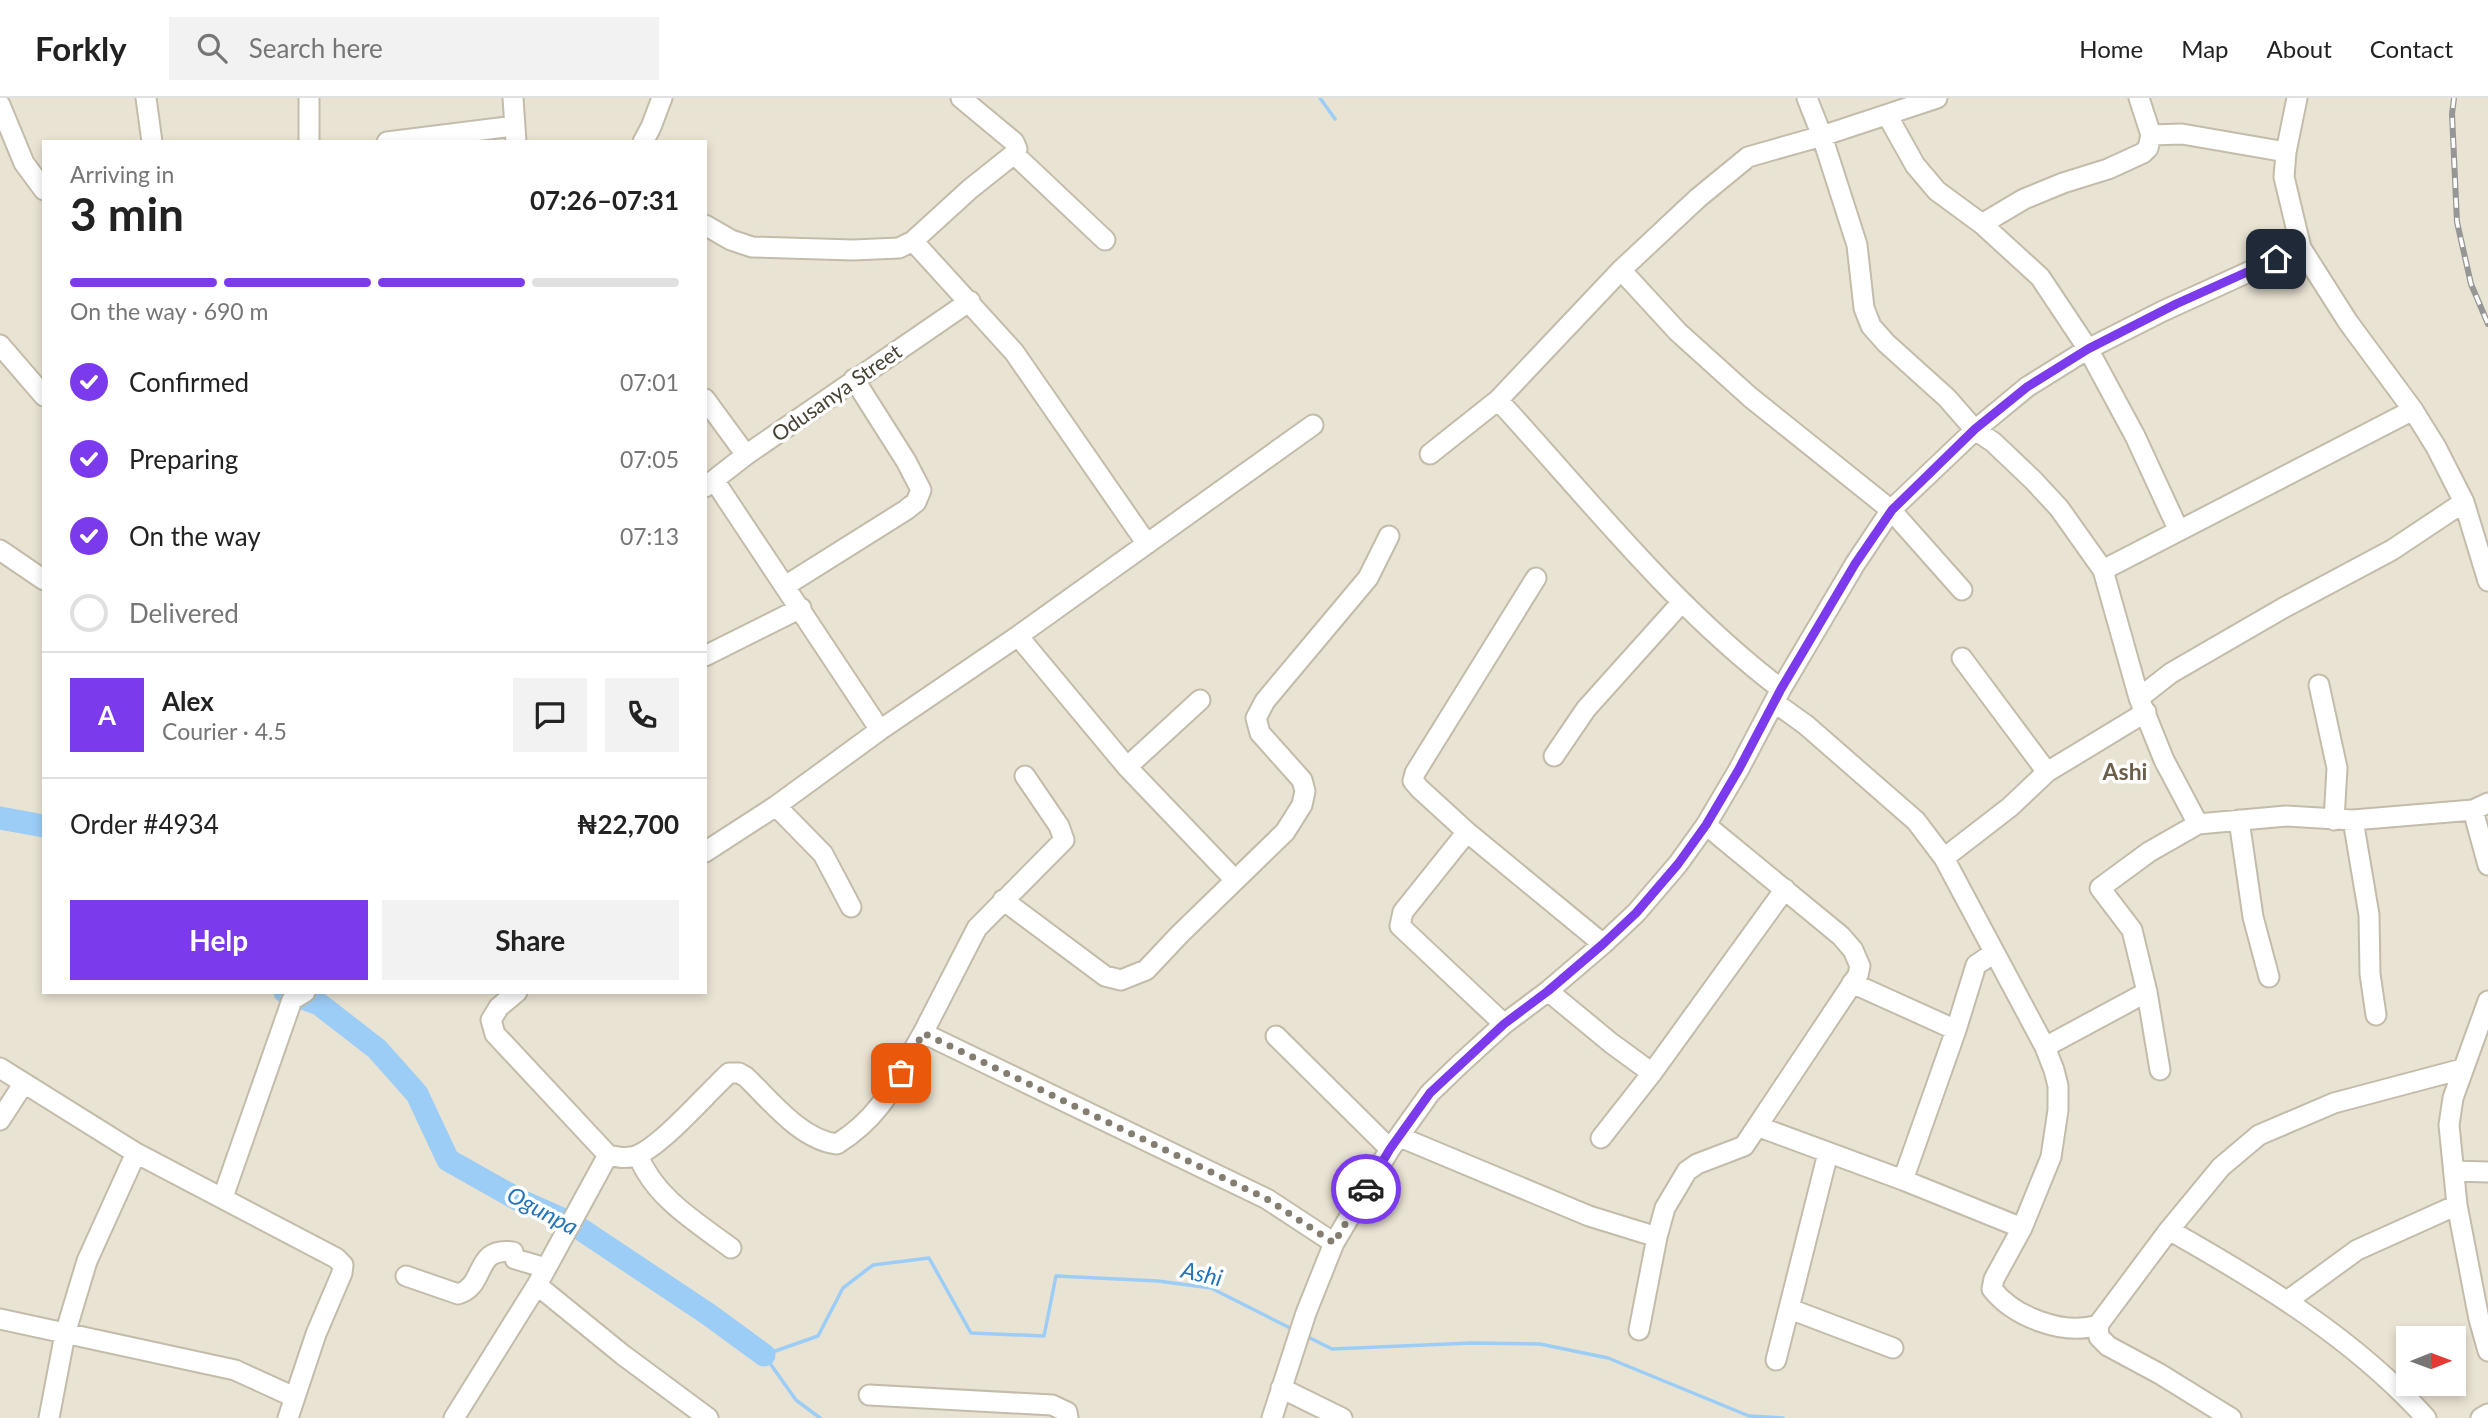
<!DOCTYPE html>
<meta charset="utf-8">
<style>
:root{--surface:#fff;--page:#f2f2f2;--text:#222;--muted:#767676;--line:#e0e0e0;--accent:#7c3aed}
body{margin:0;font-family:Lato,sans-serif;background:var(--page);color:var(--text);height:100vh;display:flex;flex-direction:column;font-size:26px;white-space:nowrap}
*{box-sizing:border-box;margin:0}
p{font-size:23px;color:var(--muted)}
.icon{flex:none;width:38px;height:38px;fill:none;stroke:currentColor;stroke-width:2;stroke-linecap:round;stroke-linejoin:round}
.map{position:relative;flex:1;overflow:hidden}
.side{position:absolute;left:42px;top:42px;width:665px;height:854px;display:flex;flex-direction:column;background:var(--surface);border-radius:0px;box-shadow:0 4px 10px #0003}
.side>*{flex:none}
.needle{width:46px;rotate:89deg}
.controls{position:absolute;left:2396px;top:1228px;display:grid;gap:14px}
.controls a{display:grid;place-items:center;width:70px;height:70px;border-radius:0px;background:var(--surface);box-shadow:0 4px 10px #0003;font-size:35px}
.pin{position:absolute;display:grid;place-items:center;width:60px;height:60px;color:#fff;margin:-30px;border-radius:14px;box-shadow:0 4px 10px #0006}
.courier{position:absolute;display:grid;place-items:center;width:70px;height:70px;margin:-35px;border:5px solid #7c3aed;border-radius:50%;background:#fff;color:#222;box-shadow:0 2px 9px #0007}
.head em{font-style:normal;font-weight:700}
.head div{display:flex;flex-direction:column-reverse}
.head{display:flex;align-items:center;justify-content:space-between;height:119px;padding:0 28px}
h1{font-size:46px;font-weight:700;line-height:52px}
.bar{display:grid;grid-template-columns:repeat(4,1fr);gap:10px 7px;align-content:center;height:84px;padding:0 28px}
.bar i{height:9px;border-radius:5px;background:var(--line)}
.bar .active{background:var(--accent)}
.bar p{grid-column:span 4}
.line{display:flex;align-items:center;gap:18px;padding:0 28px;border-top:2px solid var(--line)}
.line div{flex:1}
.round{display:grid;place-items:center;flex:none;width:74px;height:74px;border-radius:0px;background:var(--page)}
ol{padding:0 28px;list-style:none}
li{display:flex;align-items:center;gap:21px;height:77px}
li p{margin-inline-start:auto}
li .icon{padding:7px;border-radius:50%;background:var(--accent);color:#fff;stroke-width:4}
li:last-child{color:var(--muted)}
li i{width:38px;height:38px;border:4px solid var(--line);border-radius:50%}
.button{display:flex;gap:14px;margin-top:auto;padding:14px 28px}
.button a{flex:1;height:80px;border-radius:0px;background:var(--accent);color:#fff;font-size:28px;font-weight:700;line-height:80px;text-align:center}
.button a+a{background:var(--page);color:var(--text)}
header{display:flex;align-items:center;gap:42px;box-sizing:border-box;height:98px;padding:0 35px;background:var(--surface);border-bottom:2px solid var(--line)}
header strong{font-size:33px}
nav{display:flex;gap:38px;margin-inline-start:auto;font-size:24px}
.search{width:490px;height:63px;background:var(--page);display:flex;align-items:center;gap:18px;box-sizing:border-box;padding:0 24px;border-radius:0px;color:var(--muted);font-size:26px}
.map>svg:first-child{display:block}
.residential{fill:#e9e3d3;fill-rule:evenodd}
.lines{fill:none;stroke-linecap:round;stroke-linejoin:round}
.stream{stroke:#9ccdf6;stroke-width:3.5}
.river{stroke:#9ccdf6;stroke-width:23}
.minor-casing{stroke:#c3bcaa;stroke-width:23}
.minor{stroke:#fff;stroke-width:19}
.rail-casing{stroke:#969696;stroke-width:6}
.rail{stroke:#fff;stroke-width:3.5;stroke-dasharray:10;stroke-linecap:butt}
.done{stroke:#847e72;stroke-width:7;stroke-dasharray:0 12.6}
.route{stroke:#7c3aed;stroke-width:9}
.labels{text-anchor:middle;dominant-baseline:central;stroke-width:7;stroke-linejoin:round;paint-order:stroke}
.street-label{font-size:21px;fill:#474134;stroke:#fff}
.neighbourhood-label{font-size:23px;font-weight:bold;fill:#6b5f4a;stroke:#fff}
.water-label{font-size:23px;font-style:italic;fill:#2474bc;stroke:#fff}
</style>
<header>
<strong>Forkly</strong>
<div class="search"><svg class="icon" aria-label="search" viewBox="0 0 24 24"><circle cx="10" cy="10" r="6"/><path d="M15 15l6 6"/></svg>Search here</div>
<nav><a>Home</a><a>Map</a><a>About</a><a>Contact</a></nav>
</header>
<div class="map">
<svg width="2488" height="1320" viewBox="0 0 2488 1320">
<rect width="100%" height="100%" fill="#f4f0e5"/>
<!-- residential -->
<path class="residential" d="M 0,0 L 2488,0 L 2488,1320 L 0,1320 ZM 44,44 L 705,44 L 705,894 L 44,894 ZM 2408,1241 L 2454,1241 L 2454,1286 L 2408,1286 Z"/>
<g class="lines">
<!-- stream -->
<path class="stream" d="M 1320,0 L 1335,21
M 1304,1237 L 1332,1251 L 1471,1245 L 1540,1246 L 1608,1260 L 1749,1318 L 1783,1320
M 820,1320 L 796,1302 L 764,1257 L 818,1238 L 843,1190 L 873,1167 L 929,1160 L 971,1235 L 1044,1238 L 1056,1178 L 1158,1183 L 1211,1190 L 1294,1232"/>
<!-- river -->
<path class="river" d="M 0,720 L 44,728
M 285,894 L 319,906 L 377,951 L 417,996 L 448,1062 L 519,1102 L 573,1126 L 708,1216 L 764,1257"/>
<defs>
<path id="minor" d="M 146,0 L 152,44
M 513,0 L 516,44
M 1807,0 L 1822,38 L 1857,147 L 1864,210 L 1871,228 L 1886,245 L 1947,300 L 1975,332 L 1993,344 L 2033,382 L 2059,410 L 2103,472 L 2139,600 L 2164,662 L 2198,726
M 2297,0 L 2286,54 L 2284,79 L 2301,150 L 2348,224 L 2413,312 L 2436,349 L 2464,404 L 2488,483
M 0,7 L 24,65 L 44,92
M 1887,17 L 1915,67 L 1937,93 L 1982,126 L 2040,179 L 2088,251 L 2135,338 L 2178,431
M 2151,37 L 2182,36 L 2286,54
M 309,44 L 309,0
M 387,44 L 514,28
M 643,44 L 651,29 L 662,0
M 1014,56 L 1105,142
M 1982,126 L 2024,101 L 2063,85 L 2108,71 L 2143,55 L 2148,50 L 2151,37 L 2139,0
M 705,127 L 731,142 L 752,149 L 853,152 L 899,150 L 913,143 L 1014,254 L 1147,446
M 913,143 L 970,91 L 1014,56 L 1017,51 L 1014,44 L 961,0
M 1621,172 L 1678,234 L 1750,299 L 1891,412 L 1962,492
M 0,247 L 44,298
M 705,301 L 746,357
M 1498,302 C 1589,401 1673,509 1781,591
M 1430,356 L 1498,302 L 1621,172 L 1698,100 L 1748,59 L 1822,38 L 1937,0
M 714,382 L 880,632
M 705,389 L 746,357 L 970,203
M 0,452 L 44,482
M 2103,472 L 2413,312
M 1536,480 L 1415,675 L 1413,683 L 1420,691 L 1467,734 L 1603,846
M 785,488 L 906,412 L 916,404 L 921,392 L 906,363 L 854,281
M 1018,538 L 1127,669 L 1235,782
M 705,558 L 801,510
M 1962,560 L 2047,674
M 2319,587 L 2337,670 L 2334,722
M 2139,600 L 2171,575 L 2285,509 L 2392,452 L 2464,404
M 1774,604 L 1806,627 L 1916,723 L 1944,760 L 2045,949 L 2054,972 L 2058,988 L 2058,1012 L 2051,1059 L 2022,1130 L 1994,1181 L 1992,1191 C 2014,1219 2064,1238 2098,1227
M 1554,658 L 1586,611 L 1682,504
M 1127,669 L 1200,602
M 776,708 L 823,756 L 851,809
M 2473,712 L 2488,767
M 2239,722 L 2253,819 L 2269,879
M 2353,722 L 2369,817 L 2370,876 L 2376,917
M 1467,734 L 1403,814 L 1400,828 L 1504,926
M 705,754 L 776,708 L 880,632 L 1018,538 L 1313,327
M 1944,760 L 2010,709 L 2047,674 L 2146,614
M 1003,802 L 1105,878 L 1121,882 L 1146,872 L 1180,836 L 1285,734 L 1302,707 L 1305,693 L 1302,682 L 1260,635 L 1256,620 L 1265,603 L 1368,480 L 1389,438
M 1852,885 L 1956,932
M 1548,893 L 1611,945 L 1652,975
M 517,894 L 499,909 L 491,922 L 495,936 L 608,1057 C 617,1059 625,1061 635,1058 C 660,1050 707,995 729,975 L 739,975 L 746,979 C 771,1003 801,1042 837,1046 C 885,1016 896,981 923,935 L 1267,1101 L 1334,1145
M 2488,903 L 2453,1000 L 2449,1027 L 2457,1107 L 2479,1221 L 2488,1253
M 923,935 L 977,830 L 1064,742 L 1059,728 L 1025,678
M 1276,938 L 1390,1051
M 2045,949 L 2147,894
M 0,970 L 136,1055 L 336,1160 L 343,1167 L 342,1175 L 316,1236 L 288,1320
M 2160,972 L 2147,894 L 2132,832 L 2100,790 L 2149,754 L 2198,726 L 2286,718 L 2353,722 L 2473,712 L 2488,705
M 0,1022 L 24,985
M 1757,1028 L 1903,1082 L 2022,1130
M 1400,1039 L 1589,1118 L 1657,1139 L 1665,1110 L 1687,1073 L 1697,1066 L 1744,1048 L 1858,877 L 1860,868 L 1853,852 L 1841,838 L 1706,727
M 1601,1040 L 1652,975 L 1785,791
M 638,1057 C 654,1099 696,1124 731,1150
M 2454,1073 L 2488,1074
M 1903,1082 L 1956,932 L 1976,867 L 1994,855
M 223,1099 L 292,902 L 305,894
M 2169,1132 C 2261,1184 2355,1241 2426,1320
M 406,1178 L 458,1196 C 487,1188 473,1148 513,1154 L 515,1161 L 546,1170
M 537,1187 L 623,1257 L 708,1320
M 2287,1203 L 2357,1152 L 2457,1107
M 1790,1211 L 1893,1250
M 0,1221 L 235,1272 L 294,1299
M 1639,1232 L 1657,1139
M 1776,1262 L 1828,1055
M 1281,1290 L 1342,1320
M 869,1297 L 1052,1307 L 1067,1314 L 1068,1320
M 49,1320 L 65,1236 L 87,1163 L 136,1055
M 454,1320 L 537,1187 L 608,1057
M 1272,1320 L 1306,1215 L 1334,1145 L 1390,1051 L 1430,995 L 1459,967 L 1504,926 L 1548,893 L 1603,846 L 1636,815 L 1678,766 L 1706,727 L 1739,671 L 1781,591 L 1855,466 L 1891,412 L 1975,332 L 2027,289 L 2088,251 L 2163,213 L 2301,150
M 2231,1320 L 2160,1276 L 2108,1248 L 2099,1239 L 2098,1227 L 2169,1132 L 2221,1069 L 2259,1037 L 2334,1005 L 2462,971
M 2481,1320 L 2488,1316"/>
</defs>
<!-- minor casing -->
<use href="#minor" class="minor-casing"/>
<!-- minor -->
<use href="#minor" class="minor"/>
<defs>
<path id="rail" d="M 2454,0 L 2452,16 L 2457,124 L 2471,186 L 2488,226"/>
</defs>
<!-- rail casing -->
<use href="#rail" class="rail-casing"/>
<!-- rail -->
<use href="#rail" class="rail"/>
</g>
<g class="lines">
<!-- done -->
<path class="done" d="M 901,975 L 923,935 L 1267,1101 L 1334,1145 L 1366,1091"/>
<!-- route -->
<path class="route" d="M 1366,1091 L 1390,1051 L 1430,995 L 1504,926 L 1548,893 L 1603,846 L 1636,815 L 1678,766 L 1706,727 L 1739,671 L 1781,591 L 1855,466 L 1892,412 L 1975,331 L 2027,289 L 2088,251 L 2176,206 L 2276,161"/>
</g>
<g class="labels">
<!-- street labels -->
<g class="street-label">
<text transform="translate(836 294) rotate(-35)">Odusanya Street</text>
</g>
<!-- neighbourhood labels -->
<g class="neighbourhood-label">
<text x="2125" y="673">Ashi</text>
</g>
<!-- water labels -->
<g class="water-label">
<text transform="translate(543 1112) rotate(28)">Ogunpa</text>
<text transform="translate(1202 1175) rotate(13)">Ashi</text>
</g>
</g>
</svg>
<div class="controls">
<a><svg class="needle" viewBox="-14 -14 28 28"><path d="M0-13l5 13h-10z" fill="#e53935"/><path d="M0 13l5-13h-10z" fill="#767676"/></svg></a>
</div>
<div class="pin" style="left:901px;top:975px;background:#ea580c"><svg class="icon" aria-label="bag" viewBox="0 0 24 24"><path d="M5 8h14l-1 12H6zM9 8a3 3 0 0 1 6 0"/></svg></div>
<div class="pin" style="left:2276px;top:161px;background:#1f2937"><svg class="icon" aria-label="home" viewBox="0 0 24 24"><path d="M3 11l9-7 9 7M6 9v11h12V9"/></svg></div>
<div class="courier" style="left:1366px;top:1091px"><svg class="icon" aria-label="car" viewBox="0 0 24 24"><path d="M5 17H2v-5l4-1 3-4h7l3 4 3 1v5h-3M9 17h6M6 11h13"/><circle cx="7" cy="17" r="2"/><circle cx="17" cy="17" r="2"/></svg></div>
<section class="side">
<div class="head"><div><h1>3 min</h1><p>Arriving in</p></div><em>07:26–07:31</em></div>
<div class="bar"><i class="active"></i><i class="active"></i><i class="active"></i><i></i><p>On the way · 690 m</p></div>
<ol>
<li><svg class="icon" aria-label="check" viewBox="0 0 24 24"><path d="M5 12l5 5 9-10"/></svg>Confirmed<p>07:01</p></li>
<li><svg class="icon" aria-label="check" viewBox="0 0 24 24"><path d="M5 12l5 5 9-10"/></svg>Preparing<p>07:05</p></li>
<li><svg class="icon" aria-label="check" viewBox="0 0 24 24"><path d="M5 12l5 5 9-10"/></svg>On the way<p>07:13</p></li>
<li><i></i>Delivered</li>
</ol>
<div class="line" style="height:126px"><b class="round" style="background:var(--accent);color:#fff">A</b><div><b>Alex</b><p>Courier · 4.5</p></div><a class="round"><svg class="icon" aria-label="chat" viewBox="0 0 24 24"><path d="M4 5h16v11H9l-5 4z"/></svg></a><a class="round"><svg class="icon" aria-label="phone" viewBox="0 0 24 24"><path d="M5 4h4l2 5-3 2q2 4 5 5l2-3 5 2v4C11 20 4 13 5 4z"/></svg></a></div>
<div class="line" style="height:91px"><div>Order #4934</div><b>₦22,700</b></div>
<div class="button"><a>Help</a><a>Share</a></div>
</section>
</div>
